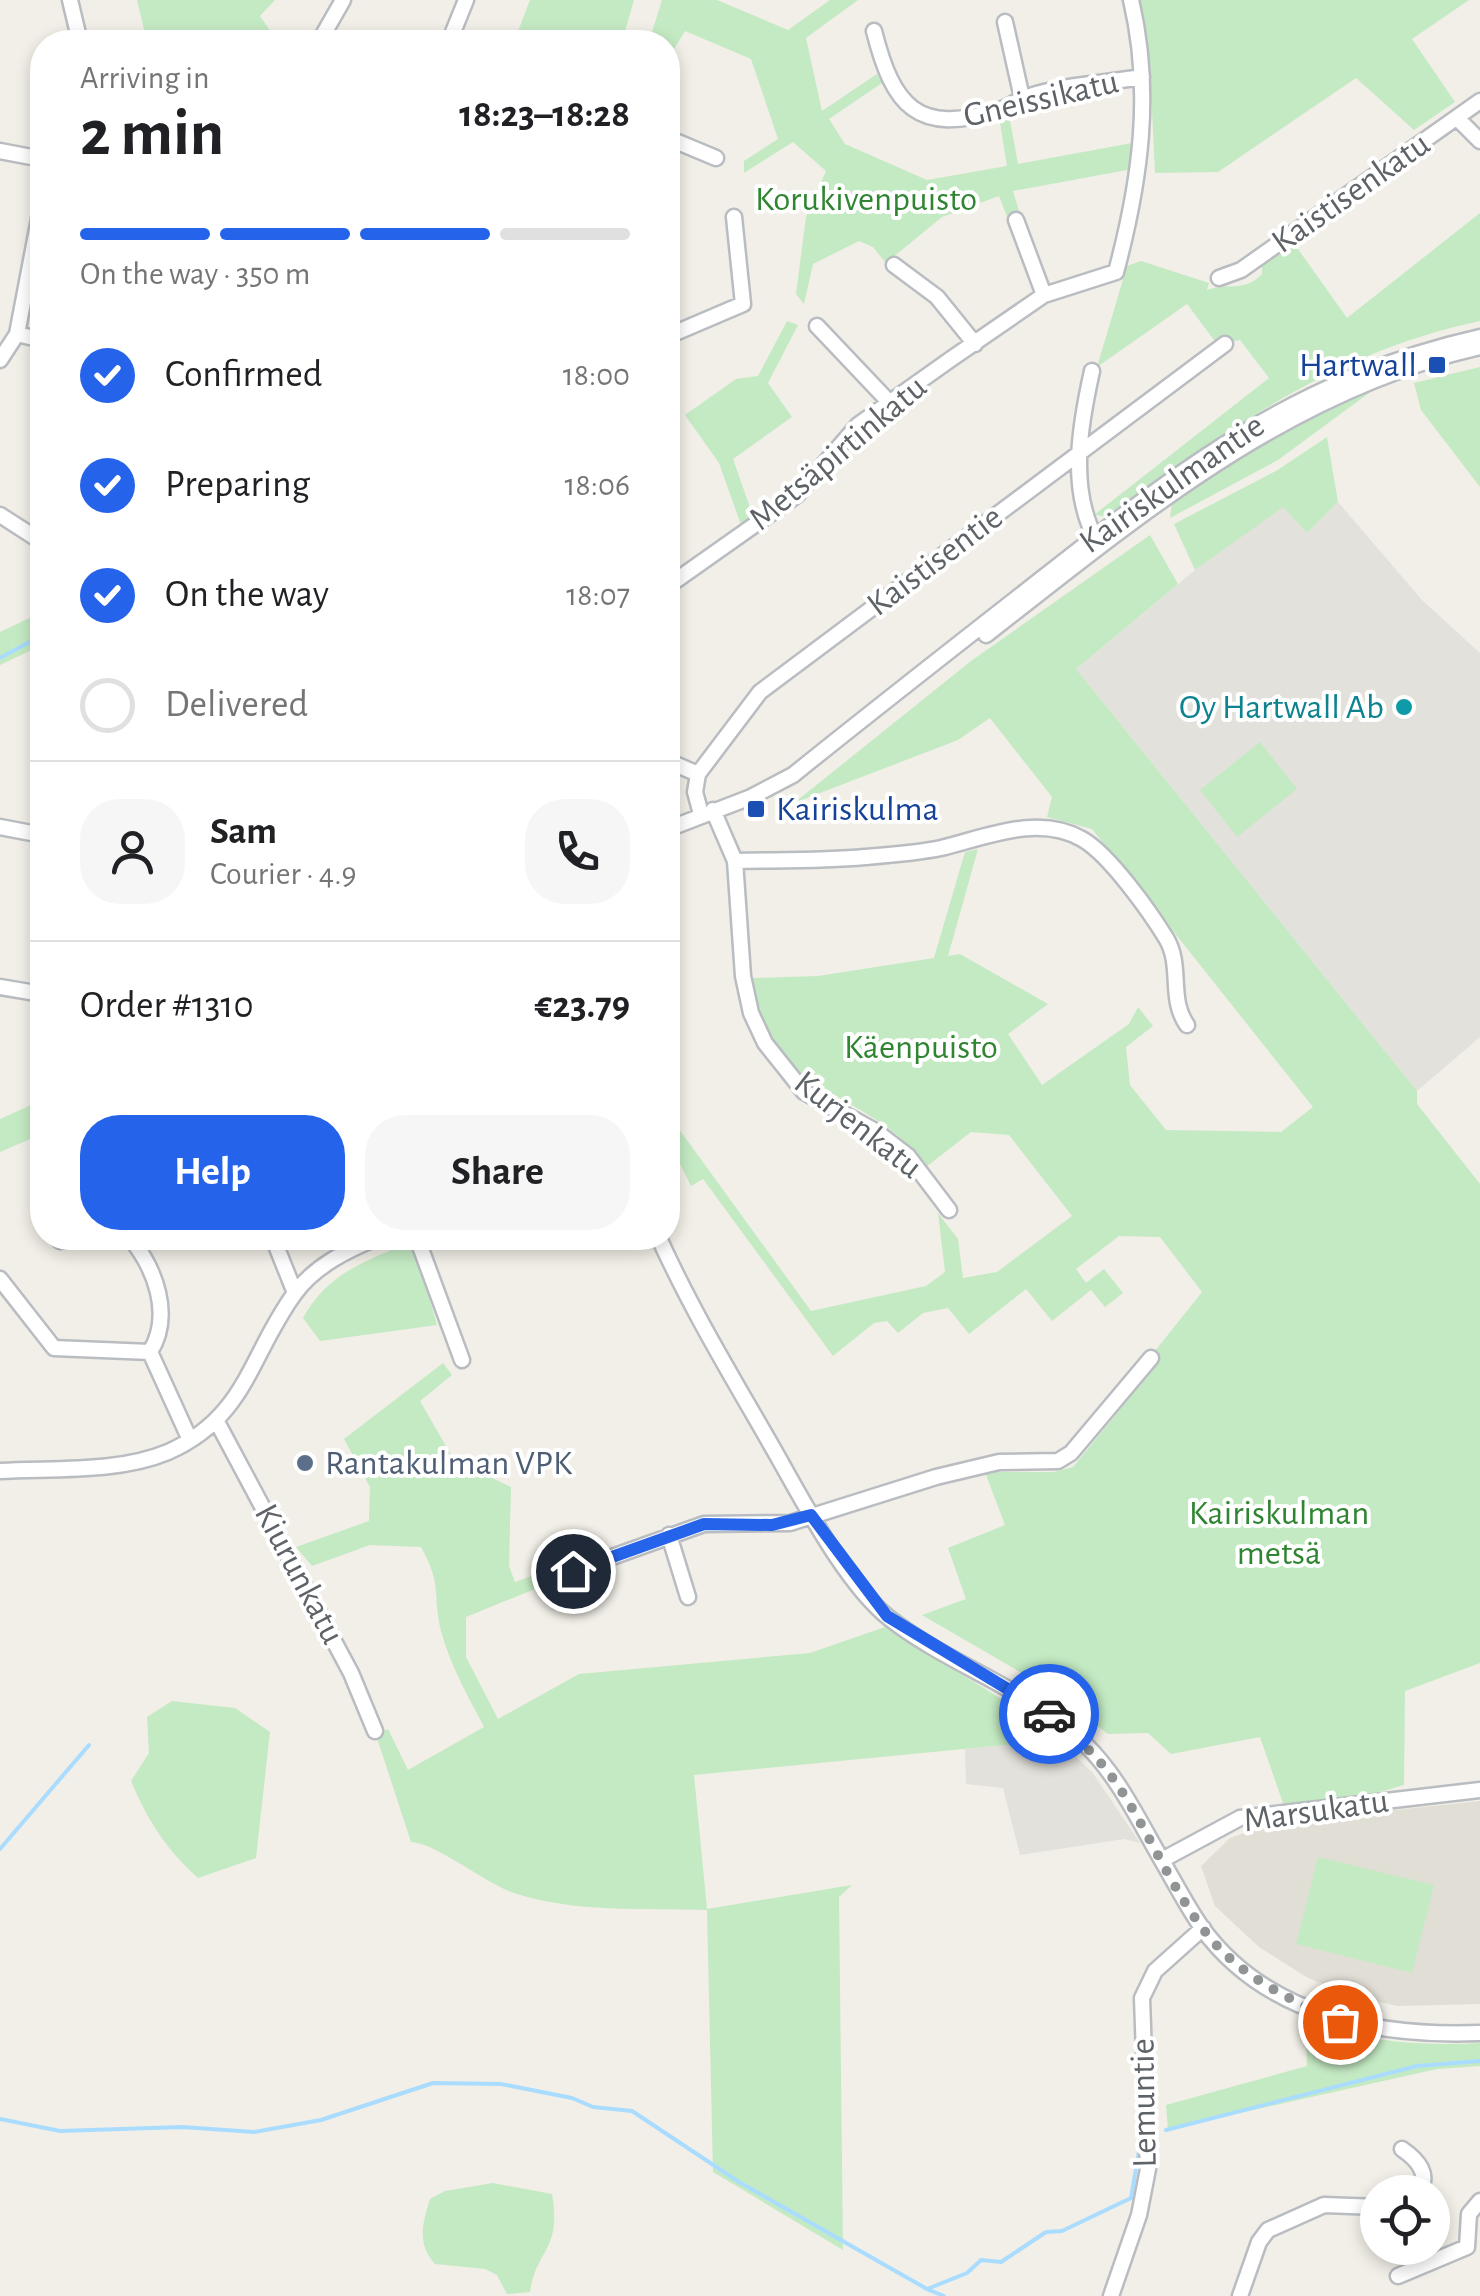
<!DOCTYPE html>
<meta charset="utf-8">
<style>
:root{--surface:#fff;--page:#f6f6f6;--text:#202124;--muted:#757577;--line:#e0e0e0;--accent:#2563eb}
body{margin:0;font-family:"Alegreya Sans",sans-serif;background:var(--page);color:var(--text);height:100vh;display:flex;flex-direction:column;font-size:38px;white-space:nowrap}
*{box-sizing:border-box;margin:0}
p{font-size:32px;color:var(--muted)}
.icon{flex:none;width:55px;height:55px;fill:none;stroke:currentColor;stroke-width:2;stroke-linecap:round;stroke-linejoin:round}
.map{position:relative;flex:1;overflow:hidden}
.side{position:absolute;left:30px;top:30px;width:650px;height:1220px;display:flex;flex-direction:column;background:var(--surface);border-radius:40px;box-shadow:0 5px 15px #0003}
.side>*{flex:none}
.controls{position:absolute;left:1360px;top:2175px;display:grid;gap:20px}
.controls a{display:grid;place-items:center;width:90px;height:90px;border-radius:50%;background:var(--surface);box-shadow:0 5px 15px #0003;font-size:50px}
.pin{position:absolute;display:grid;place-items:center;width:85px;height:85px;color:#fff;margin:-42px;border:5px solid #fff;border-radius:50%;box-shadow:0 2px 10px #0007}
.courier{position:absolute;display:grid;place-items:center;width:100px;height:100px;margin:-50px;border:8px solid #2563eb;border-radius:50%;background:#fff;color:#222;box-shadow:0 2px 12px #0007}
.head em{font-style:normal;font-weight:600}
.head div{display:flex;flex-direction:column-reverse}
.head{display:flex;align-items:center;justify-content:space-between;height:170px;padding:0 50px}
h1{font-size:65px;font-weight:600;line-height:75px}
.bar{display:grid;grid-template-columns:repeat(4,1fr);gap:15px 10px;align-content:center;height:120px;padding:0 50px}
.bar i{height:12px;border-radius:8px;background:var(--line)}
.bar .active{background:var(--accent)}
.bar p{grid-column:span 4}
.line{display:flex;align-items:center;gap:25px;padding:0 50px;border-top:2px solid var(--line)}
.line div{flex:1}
.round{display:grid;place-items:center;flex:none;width:105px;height:105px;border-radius:40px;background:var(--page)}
ol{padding:0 50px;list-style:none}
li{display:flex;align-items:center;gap:30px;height:110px}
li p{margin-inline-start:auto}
li .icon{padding:10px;border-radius:50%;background:var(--accent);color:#fff;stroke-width:4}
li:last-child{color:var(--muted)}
li i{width:55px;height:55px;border:5px solid var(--line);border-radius:50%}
.cta{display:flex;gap:20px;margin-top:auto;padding:20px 50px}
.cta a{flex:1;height:115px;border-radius:40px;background:var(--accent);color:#fff;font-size:40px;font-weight:600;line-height:115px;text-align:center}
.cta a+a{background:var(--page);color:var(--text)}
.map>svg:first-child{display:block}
.industrial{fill:#e2e1db}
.education{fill:#e1ded5}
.green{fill:#c4eac3}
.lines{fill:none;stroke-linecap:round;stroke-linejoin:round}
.stream{stroke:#a9dcff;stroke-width:4}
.minor-casing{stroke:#b9bdc1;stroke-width:19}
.minor{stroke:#fff;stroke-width:14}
.done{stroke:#919494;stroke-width:10;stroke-dasharray:0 18}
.route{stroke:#2563eb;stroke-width:12}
.transit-dot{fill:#1a4fb4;stroke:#fff;stroke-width:4}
.culture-dot{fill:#0f9aa8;stroke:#fff;stroke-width:4}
.service-dot{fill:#5c6f8a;stroke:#fff;stroke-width:4}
.labels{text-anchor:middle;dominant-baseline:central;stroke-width:8;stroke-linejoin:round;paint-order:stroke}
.street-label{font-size:35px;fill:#5e6368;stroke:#fff}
.park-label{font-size:35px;fill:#308532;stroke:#fff}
.transit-label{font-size:35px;fill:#164399;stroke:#fff;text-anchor:end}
.culture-label{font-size:35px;fill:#0d838f;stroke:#fff;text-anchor:end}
.service-label{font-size:35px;fill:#4e5e75;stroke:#fff;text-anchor:start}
</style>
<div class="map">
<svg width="1480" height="2296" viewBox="0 0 1480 2296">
<rect width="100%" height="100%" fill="#f1efe7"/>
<!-- industrial -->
<path class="industrial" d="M 1338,502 L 1422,600 L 1480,653 L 1480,1037 L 1417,1091 L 1076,669 L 1195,570 L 1283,506 L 1307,533 Z
M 1058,1740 L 1092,1772 L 1140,1843 L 1124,1839 L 1020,1855 L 1003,1788 L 966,1784 L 965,1749 Z"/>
<!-- education -->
<path class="education" d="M 1480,1801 L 1480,2004 L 1397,2006 L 1352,1995 L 1308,1978 L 1259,1947 L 1215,1906 L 1201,1866 L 1230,1838 L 1247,1832 L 1329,1817 Z"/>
<!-- green -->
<path class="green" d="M 137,0 L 275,0 L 260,16 L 278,42 L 147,42 Z
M 530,0 L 634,0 L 622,42 L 514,42 Z
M 662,0 L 717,0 L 788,30 L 830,0 L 858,0 L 806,38 L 822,111 L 877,74 L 882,83 L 829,119 L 845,144 L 927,180 L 1007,166 L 999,117 L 1009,115 L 1018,164 L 1132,143 L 1131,174 L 1127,170 L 1013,191 L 1020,214 L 1008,219 L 999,196 L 942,217 L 886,263 L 873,247 L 859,241 L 813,264 L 804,304 L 796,294 L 806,217 L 826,171 L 793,142 L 744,173 L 744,161 L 778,139 L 751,59 L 685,31 L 668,59 L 668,42 L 649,42 Z
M 1138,0 L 1469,0 L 1412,39 L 1455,102 L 1414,130 L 1356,78 L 1218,172 L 1155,173 L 1150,68 Z
M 1480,213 L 1480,321 C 1337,351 1225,429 1110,517 L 1094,515 L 1269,378 L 1240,340 L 1217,344 L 1187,304 L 1097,367 L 1127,266 L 1141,261 L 1209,283 L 1207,290 C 1230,282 1244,293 1262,274 L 1262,264 L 1293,242 L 1347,318 Z
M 787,321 L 798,325 L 768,383 L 792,417 L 733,459 L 753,516 L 741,525 L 719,463 L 685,415 L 736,379 L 758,376 Z
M 1480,367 L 1480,487 L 1421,410 L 1414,383 Z
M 1365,388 L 1369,393 L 1278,460 L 1170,518 L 1172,502 L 1242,452 Z
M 1327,437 L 1338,502 L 1307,533 L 1283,507 L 1195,570 L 1174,524 L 1276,471 Z
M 1150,535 L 1178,584 L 1076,669 L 1417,1091 L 1417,1104 L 1480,1184 L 1480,1663 L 1405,1691 L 1404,1785 L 1322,1809 L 1284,1806 L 1260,1737 L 1171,1754 L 1148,1733 L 1108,1734 L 1051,1690 L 922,1615 L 966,1599 L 948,1548 L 1005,1525 L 985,1472 L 1054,1472 L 1073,1467 L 1153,1369 L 1147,1361 L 1202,1292 L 1160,1237 L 1119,1236 L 1076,1269 L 1086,1283 L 1104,1269 L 1123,1293 L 1105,1307 L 1091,1290 L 1052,1321 L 1026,1289 L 969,1334 L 948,1308 L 923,1313 L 898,1333 L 887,1321 L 874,1323 L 833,1356 L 703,1179 L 691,1186 L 668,1140 L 668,1114 L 811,1311 L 926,1286 L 945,1272 L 938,1213 L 958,1239 L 963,1278 L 997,1272 L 1072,1216 L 1009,1135 L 971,1132 L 926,1167 C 874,1087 763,1101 753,978 L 818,976 L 934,958 L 965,852 L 978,849 L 948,956 L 960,954 L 1048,1004 L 1008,1034 L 1042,1085 L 1129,1024 L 1138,1007 L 1153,1026 L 1126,1047 L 1130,1085 L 1166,1130 L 1281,1132 L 1313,1107 L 1092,829 L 1047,817 L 1052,797 L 990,718 L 958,740 L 794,803 L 971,661 Z
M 42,612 L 42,645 L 0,665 L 0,632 Z
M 1260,742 L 1297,789 L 1237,837 L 1200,790 Z
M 42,1100 L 42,1134 L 0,1152 L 0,1119 Z
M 413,1241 L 437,1325 L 320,1341 L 303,1318 C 327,1273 368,1260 413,1241 Z
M 443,1363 L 452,1375 L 420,1401 L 454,1460 L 511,1487 L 509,1566 L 515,1582 L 548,1570 L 552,1582 L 466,1617 L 466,1657 L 498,1719 L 579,1674 L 810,1653 L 885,1627 L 1032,1718 L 1058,1740 L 694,1775 L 707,1909 L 852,1885 L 839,1897 L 843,2250 L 713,2172 L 707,1910 C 644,1908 574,1913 514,1893 C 485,1883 434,1842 411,1842 L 376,1735 L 388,1729 L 408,1770 L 484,1727 C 468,1696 450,1665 441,1631 C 432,1593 443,1587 421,1547 L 370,1545 L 312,1566 L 296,1547 L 369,1521 L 370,1487 L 344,1439 Z
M 172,1701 L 235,1708 L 270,1732 L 256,1858 L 198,1878 C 166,1849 148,1821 131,1781 L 149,1753 L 147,1717 Z
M 1318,1857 L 1434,1885 L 1412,1973 L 1296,1944 Z
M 1305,2020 C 1361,2042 1421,2046 1480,2043 L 1480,2066 L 1437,2069 L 1168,2129 L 1166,2105 L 1307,2066 Z
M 493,2183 L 552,2194 C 562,2251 536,2249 530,2292 L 507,2294 L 497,2275 L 485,2269 L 435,2264 C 417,2244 422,2224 430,2199 L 445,2191 Z"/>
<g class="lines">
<!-- stream -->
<path class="stream" d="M 0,658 L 42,635
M 0,1849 L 89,1745
M 0,2119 L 60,2131 L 182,2127 L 254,2132 L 321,2120 L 433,2083 L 501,2084 L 572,2098 L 593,2107 L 632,2111 L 739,2182 L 927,2289 L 967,2273 L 981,2260 L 1001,2262 L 1046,2232 L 1062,2231 L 1131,2198 L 1140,2145
M 1166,2130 L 1417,2066 L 1480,2061
M 929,2290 L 944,2296"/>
<defs>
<path id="minor" d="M 70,0 L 80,42
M 1005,22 L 1022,98
M 874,31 C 893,106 917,136 999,110 C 1009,107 1017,100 1027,97 C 1062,85 1104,83 1142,77
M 319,42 L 343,0
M 449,42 L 466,0
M 1457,118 L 1480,141
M 668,138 L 716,158
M 0,151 L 42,159
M 1016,220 L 1044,295
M 894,265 L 937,297 L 975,344
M 1219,278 L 1241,270 L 1480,101
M 817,326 L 890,403
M 17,334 L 42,340
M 668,336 L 743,304 L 734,217
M 0,360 L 17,334 L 42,203
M 1092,371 C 1080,425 1068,490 1097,541
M 0,515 L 42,542
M 668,586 L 797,495 L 858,425 L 951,359 L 1044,295 L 1116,272 C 1140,182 1153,93 1131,0
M 986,635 C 1137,517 1288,390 1480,347
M 668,761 L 698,774
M 713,810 L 735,861 L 743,976 L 751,1013 L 765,1043 L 804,1092 L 877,1132 L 908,1156 L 949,1210
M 701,814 L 695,792 L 698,774 L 760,692 L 1225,344
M 0,827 L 42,835
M 668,829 L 751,797 L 793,775 C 870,713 948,652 1026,591 C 1175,474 1290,380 1480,337
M 735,861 C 779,860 822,861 865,857 C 890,855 917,853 941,848 C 987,837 1038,814 1082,839 C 1109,854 1150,912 1166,938 C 1183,966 1168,998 1187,1025
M 0,987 L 42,994
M 130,1238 C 155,1268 173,1315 150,1352
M 273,1238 L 295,1293
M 417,1238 L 462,1360
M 659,1238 C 692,1311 734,1380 774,1450 C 802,1499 845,1583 889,1618 C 950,1666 1028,1688 1085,1744 C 1119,1777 1140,1823 1164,1864 C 1176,1885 1188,1908 1202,1928 C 1267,2017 1379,2037 1480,2033
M 60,1241 L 70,1238
M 0,1279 L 54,1348 L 150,1352 L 190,1440
M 216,1420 L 351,1673 L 375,1731
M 0,1471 C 53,1468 118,1473 168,1452 C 247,1417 250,1354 295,1293 C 315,1266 347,1250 377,1238
M 669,1535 L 688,1597
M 573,1571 L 704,1524 L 790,1523 L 936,1477 L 999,1462 L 1058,1461 L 1071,1453 L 1151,1358
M 1162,1860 L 1240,1818 L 1480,1790
M 1402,2149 C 1418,2160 1431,2175 1418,2192
M 1398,2276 L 1467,2247 L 1469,2214 L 1480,2201
M 1111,2296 L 1139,2215 L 1148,2169 L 1142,1998 L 1155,1971 L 1203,1928
M 1240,2296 L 1259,2242 L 1268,2230 L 1324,2205 L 1378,2207"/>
</defs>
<!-- minor casing -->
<use href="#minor" class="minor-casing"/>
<!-- minor -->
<use href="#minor" class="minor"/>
</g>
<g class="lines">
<!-- done -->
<path class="done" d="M 1049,1714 C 1073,1735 1096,1754 1114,1780 C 1152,1834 1175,1902 1221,1950 C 1254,1983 1297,2003 1340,2022"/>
<!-- route -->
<path class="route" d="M 573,1571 L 704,1524 L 772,1525 L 811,1515 L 887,1616 L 1049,1714"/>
</g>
<!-- markers -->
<g class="transit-dot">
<rect x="1427" y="355" width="20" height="20" rx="5"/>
<rect x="746" y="799" width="20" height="20" rx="5"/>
</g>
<circle class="culture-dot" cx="1404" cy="707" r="10"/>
<circle class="service-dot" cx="305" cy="1463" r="10"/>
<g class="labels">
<!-- street labels -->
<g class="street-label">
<text transform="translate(1041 99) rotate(-13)">Gneissikatu</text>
<text transform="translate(1351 193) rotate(-35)">Kaistisenkatu</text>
<text transform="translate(838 453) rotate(-40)">Metsäpirtinkatu</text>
<text transform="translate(1172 484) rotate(-35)">Kairiskulmantie</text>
<text transform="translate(935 561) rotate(-37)">Kaistisentie</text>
<text transform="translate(858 1125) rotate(38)">Kurjenkatu</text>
<text transform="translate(299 1574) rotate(62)">Kiurunkatu</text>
<text transform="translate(1316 1811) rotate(-8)">Marsukatu</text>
<text transform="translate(1144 2103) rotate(-91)">Lemuntie</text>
</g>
<!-- park labels -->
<g class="park-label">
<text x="866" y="199">Korukivenpuisto</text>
<text x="921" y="1047">Käenpuisto</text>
<text x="1279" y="1513">Kairiskulman<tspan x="1279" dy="40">metsä</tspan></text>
</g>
<!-- transit labels -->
<g class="transit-label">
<text x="1417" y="365">Hartwall</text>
<text x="776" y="809" text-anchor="start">Kairiskulma</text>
</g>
<!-- culture labels -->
<g class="culture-label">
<text x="1384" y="707">Oy Hartwall Ab</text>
</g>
<!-- service labels -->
<g class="service-label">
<text x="325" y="1463">Rantakulman VPK</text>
</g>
</g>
</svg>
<div class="controls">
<a><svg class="icon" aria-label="locate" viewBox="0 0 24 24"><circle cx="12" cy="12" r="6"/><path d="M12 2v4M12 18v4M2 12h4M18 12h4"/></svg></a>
</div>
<div class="pin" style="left:1340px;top:2022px;background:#ea580c"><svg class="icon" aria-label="bag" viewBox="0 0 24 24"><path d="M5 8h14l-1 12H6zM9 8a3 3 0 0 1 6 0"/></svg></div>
<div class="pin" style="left:573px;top:1571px;background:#1f2937"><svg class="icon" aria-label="home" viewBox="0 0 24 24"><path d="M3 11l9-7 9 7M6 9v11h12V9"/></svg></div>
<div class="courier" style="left:1049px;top:1714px"><svg class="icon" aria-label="car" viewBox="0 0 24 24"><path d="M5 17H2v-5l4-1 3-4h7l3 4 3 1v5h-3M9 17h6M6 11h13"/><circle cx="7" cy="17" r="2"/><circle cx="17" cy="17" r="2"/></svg></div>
<section class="side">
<div class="head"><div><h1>2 min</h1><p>Arriving in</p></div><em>18:23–18:28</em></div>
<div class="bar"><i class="active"></i><i class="active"></i><i class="active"></i><i></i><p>On the way · 350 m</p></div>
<ol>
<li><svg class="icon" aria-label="check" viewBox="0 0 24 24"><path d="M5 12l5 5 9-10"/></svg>Confirmed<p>18:00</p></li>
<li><svg class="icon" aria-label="check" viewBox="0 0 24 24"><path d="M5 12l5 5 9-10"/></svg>Preparing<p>18:06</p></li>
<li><svg class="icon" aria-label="check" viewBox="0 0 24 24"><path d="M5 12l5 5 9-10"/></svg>On the way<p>18:07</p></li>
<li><i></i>Delivered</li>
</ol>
<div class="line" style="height:180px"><a class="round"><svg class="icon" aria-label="person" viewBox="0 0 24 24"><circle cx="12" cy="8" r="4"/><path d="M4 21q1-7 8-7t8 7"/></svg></a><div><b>Sam</b><p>Courier · 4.9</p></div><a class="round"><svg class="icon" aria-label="phone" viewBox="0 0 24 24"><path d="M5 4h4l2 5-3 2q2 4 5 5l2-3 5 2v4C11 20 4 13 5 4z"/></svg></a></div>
<div class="line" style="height:130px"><div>Order #1310</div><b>€23.79</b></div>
<div class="cta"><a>Help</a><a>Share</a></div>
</section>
</div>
